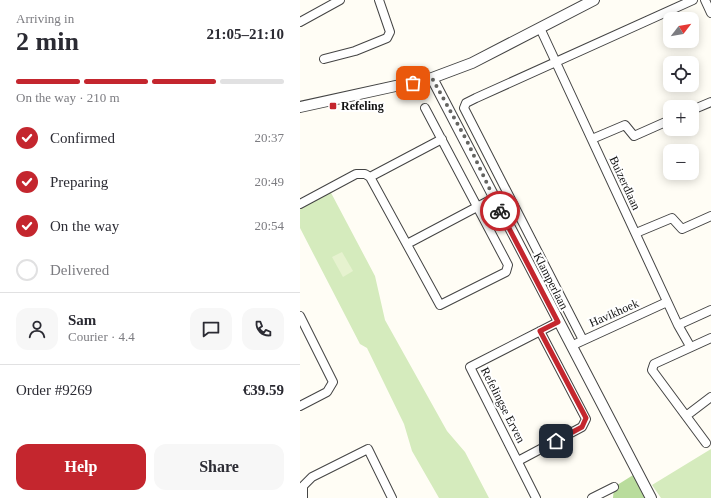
<!DOCTYPE html>
<meta charset="utf-8">
<style>
:root{--surface:#fff;--page:#f7f7f7;--text:#2b2b33;--muted:#7c7c81;--line:#e1e1e2;--accent:#c4262e}
body{margin:0;font-family:Georgia,serif;background:var(--page);color:var(--text);height:100vh;display:flex;flex-direction:column;font-size:15px;white-space:nowrap}
*{box-sizing:border-box;margin:0}
p{font-size:13px;color:var(--muted)}
.icon{flex:none;width:22px;height:22px;fill:none;stroke:currentColor;stroke-width:2;stroke-linecap:round;stroke-linejoin:round}
.map{position:relative;flex:1;overflow:hidden}
.sheet{display:flex;flex-direction:column;background:var(--surface);width:300px}
.sheet>*{flex:none}
.needle{width:26px;rotate:59deg}
.buttons{position:absolute;left:363px;top:12px;display:grid;gap:8px}
.buttons a{display:grid;place-items:center;width:36px;height:36px;border-radius:8px;background:var(--surface);box-shadow:0 2px 10px #0003;font-size:20px}
.pin{position:absolute;display:grid;place-items:center;width:34px;height:34px;color:#fff;margin:-17px;border-radius:8px;box-shadow:0 2px 6px #0006}
.courier{position:absolute;display:grid;place-items:center;width:40px;height:40px;margin:-20px;border:3px solid #c4262e;border-radius:50%;background:#fff;color:#222;box-shadow:0 1px 5px #0007}
.overview em{font-style:normal;font-weight:700}
.overview div{display:flex;flex-direction:column-reverse}
.overview{display:flex;align-items:center;justify-content:space-between;height:68px;padding:0 16px}
h1{font-size:26px;font-weight:700;line-height:30px}
.bar{display:grid;grid-template-columns:repeat(4,1fr);gap:6px 4px;align-content:center;height:48px;padding:0 16px}
.bar i{height:5px;border-radius:3px;background:var(--line)}
.bar .selected{background:var(--accent)}
.bar p{grid-column:span 4}
.line{display:flex;align-items:center;gap:10px;padding:0 16px;border-top:1px solid var(--line)}
.line div{flex:1}
.round{display:grid;place-items:center;flex:none;width:42px;height:42px;border-radius:12px;background:var(--page)}
ol{padding:0 16px;list-style:none}
li{display:flex;align-items:center;gap:12px;height:44px}
li p{margin-inline-start:auto}
li .icon{padding:4px;border-radius:50%;background:var(--accent);color:#fff;stroke-width:4}
li:last-child{color:var(--muted)}
li i{width:22px;height:22px;border:2px solid var(--line);border-radius:50%}
.button{display:flex;gap:8px;margin-top:auto;padding:8px 16px}
.button a{flex:1;height:46px;border-radius:12px;background:var(--accent);color:#fff;font-size:16px;font-weight:700;line-height:46px;text-align:center}
.button a+a{background:var(--page);color:var(--text)}
main{display:flex;flex:1;min-height:0}
.map>svg:first-child{display:block}
.green{fill:#d5ebbd}
.forest{fill:#b9dc9c}
.pitch{fill:#e6f2cf}
.lines{fill:none;stroke-linecap:round;stroke-linejoin:round}
.minor-casing{stroke:#444;stroke-width:10}
.tertiary-casing{stroke:#444;stroke-width:12}
.minor{stroke:#fff;stroke-width:8}
.tertiary{stroke:#fff;stroke-width:10}
.done{stroke:#646461;stroke-width:4;stroke-dasharray:0 7.2}
.route{stroke:#c4262e;stroke-width:5}
.poi-dot{fill:#c4262e;stroke:#fff;stroke-width:1.5}
.labels{text-anchor:middle;dominant-baseline:central;stroke-width:4;stroke-linejoin:round;paint-order:stroke}
.poi-label{font-size:12px;font-weight:bold;fill:#111;stroke:#fff;text-anchor:start}
.street-label{font-size:12px;fill:#111;stroke:#fff}
</style>
<main>
<section class="sheet">
<div class="overview"><div><h1>2 min</h1><p>Arriving in</p></div><em>21:05–21:10</em></div>
<div class="bar"><i class="selected"></i><i class="selected"></i><i class="selected"></i><i></i><p>On the way · 210 m</p></div>
<ol>
<li><svg class="icon" aria-label="check" viewBox="0 0 24 24"><path d="M5 12l5 5 9-10"/></svg>Confirmed<p>20:37</p></li>
<li><svg class="icon" aria-label="check" viewBox="0 0 24 24"><path d="M5 12l5 5 9-10"/></svg>Preparing<p>20:49</p></li>
<li><svg class="icon" aria-label="check" viewBox="0 0 24 24"><path d="M5 12l5 5 9-10"/></svg>On the way<p>20:54</p></li>
<li><i></i>Delivered</li>
</ol>
<div class="line" style="height:72px"><a class="round"><svg class="icon" aria-label="person" viewBox="0 0 24 24"><circle cx="12" cy="8" r="4"/><path d="M4 21q1-7 8-7t8 7"/></svg></a><div><b>Sam</b><p>Courier · 4.4</p></div><a class="round"><svg class="icon" aria-label="chat" viewBox="0 0 24 24"><path d="M4 5h16v11H9l-5 4z"/></svg></a><a class="round"><svg class="icon" aria-label="phone" viewBox="0 0 24 24"><path d="M5 4h4l2 5-3 2q2 4 5 5l2-3 5 2v4C11 20 4 13 5 4z"/></svg></a></div>
<div class="line" style="height:52px"><div>Order #9269</div><b>€39.59</b></div>
<div class="button"><a>Help</a><a>Share</a></div>
</section>
<div class="map">
<svg width="411" height="498" viewBox="0 0 411 498">
<rect width="100%" height="100%" fill="#fffdf5"/>
<!-- green -->
<path class="green" d="M 29,189 L 75,276 L 85,320 L 147,431 L 165,452 L 189,498 L 139,498 L 112,451 L 104,424 L 67,348 L 60,344 L 0,228 L 0,204 Z
M 411,449 L 411,498 L 361,498 L 352,485 Z"/>
<!-- forest -->
<path class="forest" d="M 338,472 L 347,498 L 313,498 L 314,487 Z"/>
<!-- pitch -->
<path class="pitch" d="M 42,252 L 53,271 L 43,277 L 32,257 Z"/>
<g class="lines">
<defs>
<path id="minor" d="M 405,0 L 411,13
M 0,22 L 40,0
M 240,28 L 378,325 L 390,346
M 24,59 L 55,51 L 87,38 L 90,32 L 79,0
M 392,110 L 411,102
M 292,139 L 325,125 L 334,136 L 370,120
M 70,177 L 142,139
M 0,204 L 56,174 L 65,174 L 70,177 L 140,305 L 206,272 L 208,265 L 125,108
M 336,233 L 372,218 L 382,229 L 411,216
M 107,244 L 194,198
M 0,316 L 33,382 L 27,392 L 0,406
M 378,325 L 411,310
M 411,338 L 354,364 L 352,370 L 386,416 L 411,397
M 283,340 L 164,108 L 166,103 L 176,98 L 393,0
M 271,346 L 367,302
M 386,416 L 406,443
M 218,461 L 282,427 L 286,419 L 240,331
M 3,498 L 3,486 L 12,477 L 68,449 L 92,498
M 236,498 L 170,367 L 258,322
M 292,498 L 314,487"/>
<path id="tertiary" d="M 132,78 L 351,498
M 0,107 L 132,78 L 172,63 L 294,0"/>
</defs>
<!-- minor casing -->
<use href="#minor" class="minor-casing"/>
<!-- tertiary casing -->
<use href="#tertiary" class="tertiary-casing"/>
<!-- minor -->
<use href="#minor" class="minor"/>
<!-- tertiary -->
<use href="#tertiary" class="tertiary"/>
</g>
<g class="lines">
<!-- done -->
<path class="done" d="M 113,83 L 132,78 L 167,141 L 200,211"/>
<!-- route -->
<path class="route" d="M 200,211 L 258,322 L 240,331 L 286,418 L 282,427 L 256,441"/>
</g>
<!-- markers -->
<rect class="poi-dot" x="29" y="102" width="8" height="8" rx="2"/>
<g class="labels">
<!-- poi labels -->
<g class="poi-label">
<text x="41" y="106">Refeling</text>
</g>
<!-- street labels -->
<g class="street-label">
<text transform="translate(325 183) rotate(65)">Buizerdlaan</text>
<text transform="translate(251 281) rotate(63)">Klamperlaan</text>
<text transform="translate(314 313) rotate(-24)">Havikhoek</text>
<text transform="translate(203 405) rotate(63)">Refelingse Erven</text>
</g>
</g>
</svg>
<div class="buttons">
<a><svg class="needle" viewBox="-14 -14 28 28"><path d="M0-13l5 13h-10z" fill="#e53935"/><path d="M0 13l5-13h-10z" fill="#7c7c81"/></svg></a>
<a><svg class="icon" aria-label="locate" viewBox="0 0 24 24"><circle cx="12" cy="12" r="6"/><path d="M12 2v4M12 18v4M2 12h4M18 12h4"/></svg></a>
<a>+</a>
<a>−</a>
</div>
<div class="pin" style="left:113px;top:83px;background:#ea580c"><svg class="icon" aria-label="bag" viewBox="0 0 24 24"><path d="M5 8h14l-1 12H6zM9 8a3 3 0 0 1 6 0"/></svg></div>
<div class="pin" style="left:256px;top:441px;background:#1f2937"><svg class="icon" aria-label="home" viewBox="0 0 24 24"><path d="M3 11l9-7 9 7M6 9v11h12V9"/></svg></div>
<div class="courier" style="left:200px;top:211px"><svg class="icon" aria-label="bike" viewBox="0 0 24 24"><circle cx="6" cy="16" r="4"/><circle cx="18" cy="16" r="4"/><path d="M6 16l4-8h5l3 8M10 8l3 8H6M13 5h3"/></svg></div>
</div>
</main>
